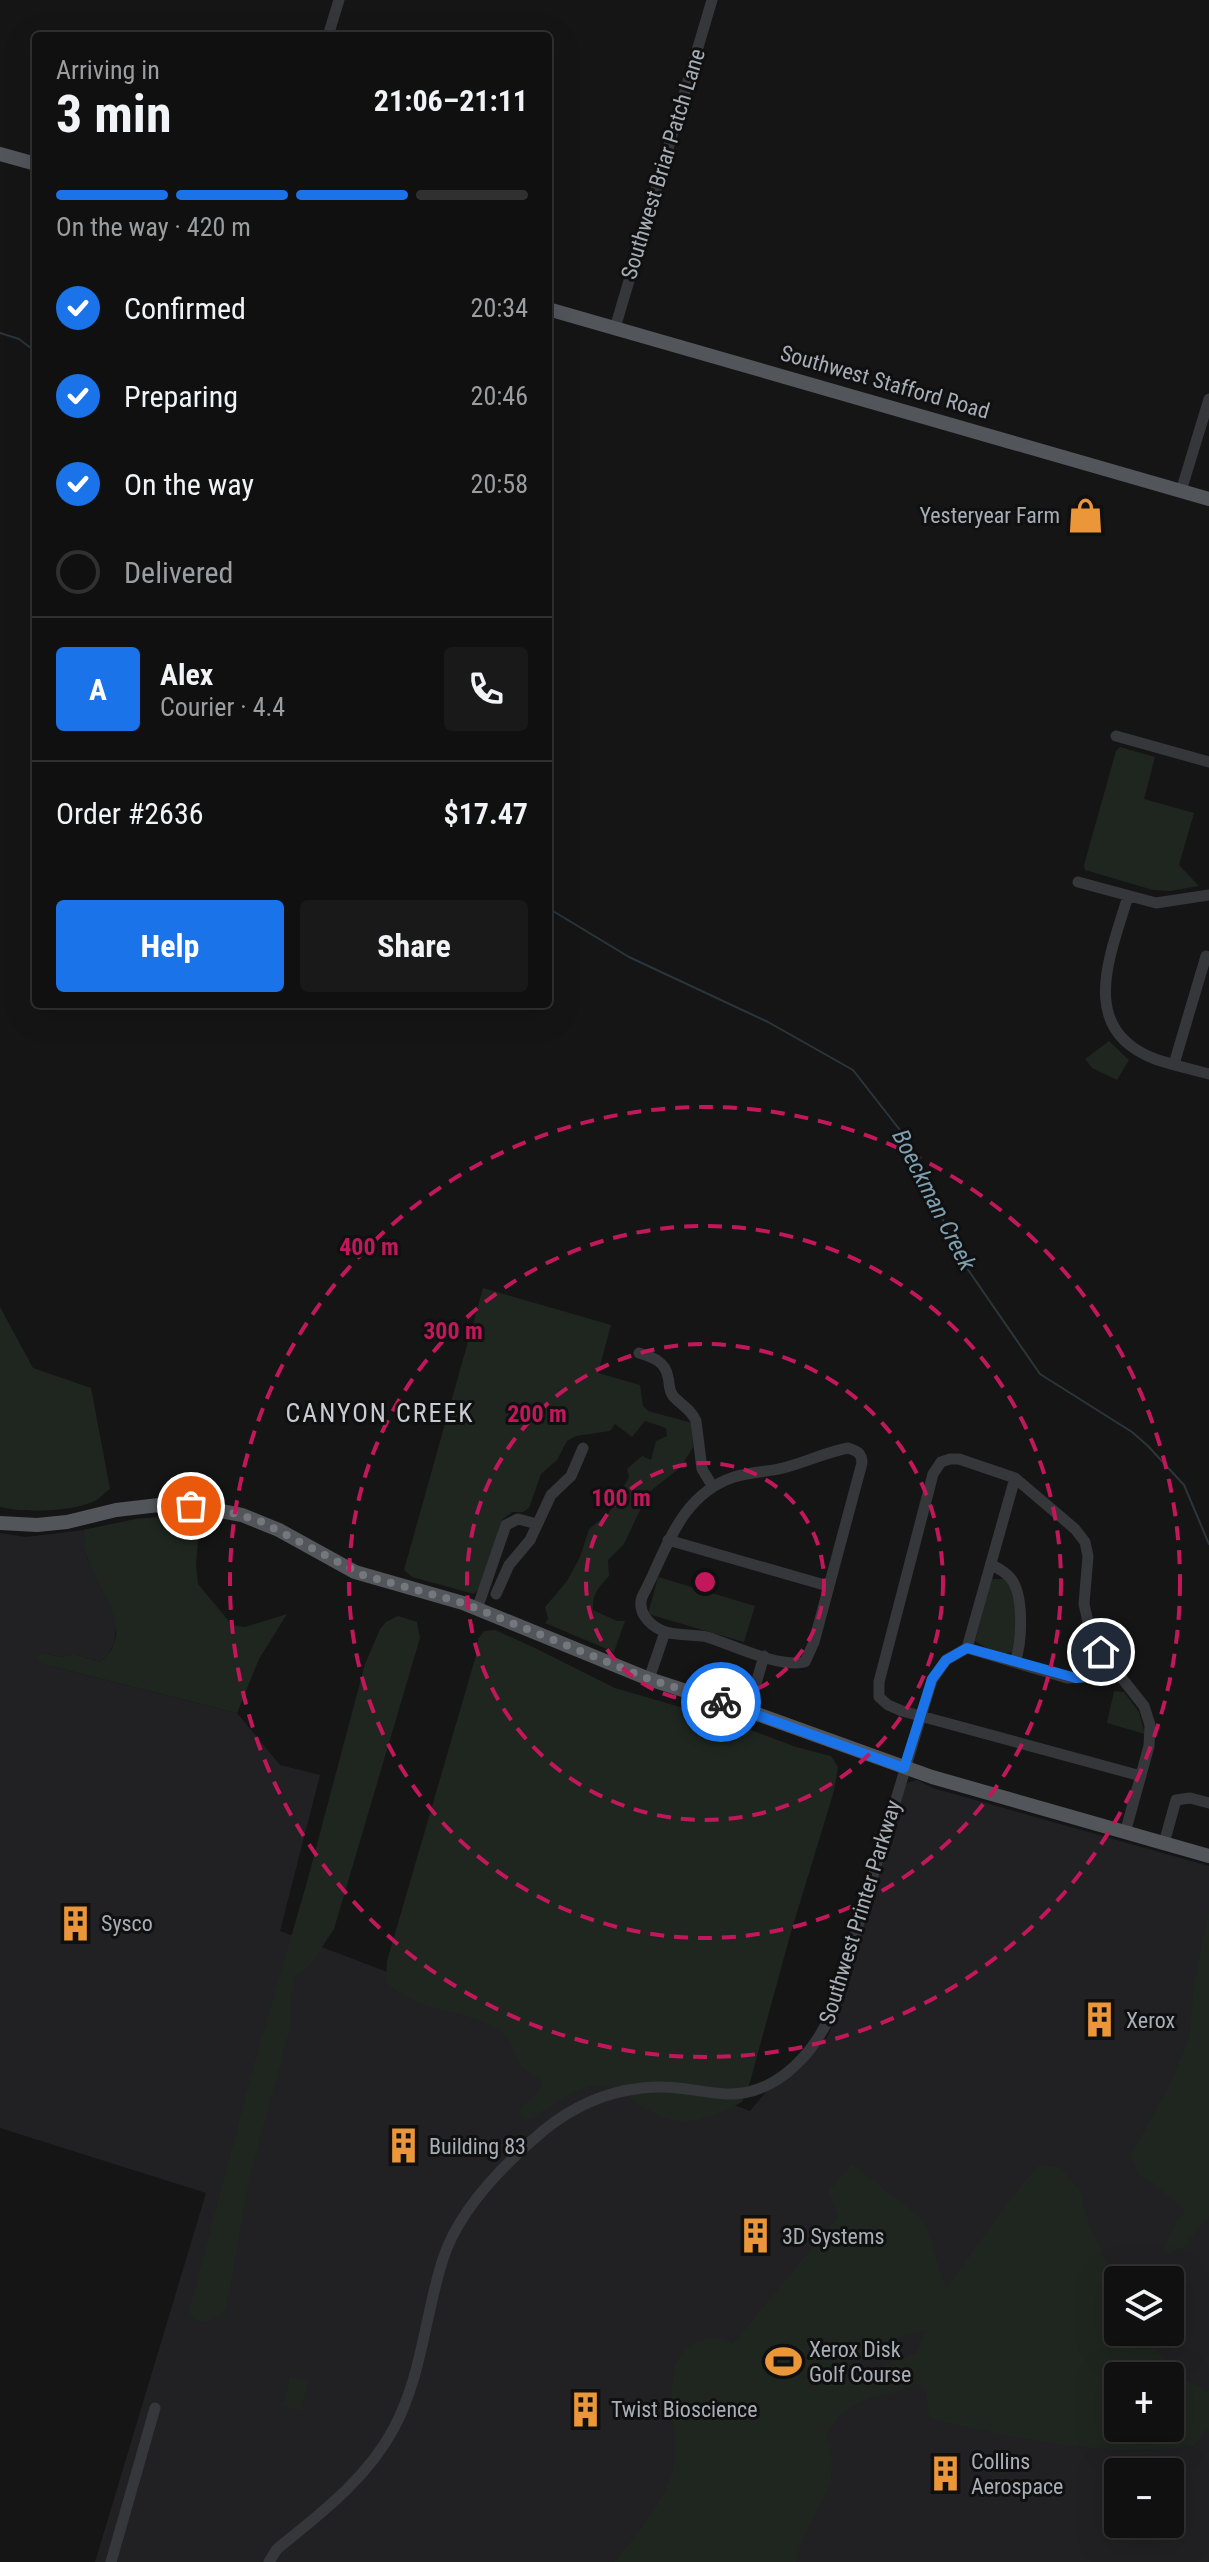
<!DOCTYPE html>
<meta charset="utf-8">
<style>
:root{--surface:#101010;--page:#191919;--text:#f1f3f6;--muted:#9c9d9f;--line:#303030;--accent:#1a73e8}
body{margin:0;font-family:"Roboto Condensed",sans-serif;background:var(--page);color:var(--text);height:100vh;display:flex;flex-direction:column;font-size:30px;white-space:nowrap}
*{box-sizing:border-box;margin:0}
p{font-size:26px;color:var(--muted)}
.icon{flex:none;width:44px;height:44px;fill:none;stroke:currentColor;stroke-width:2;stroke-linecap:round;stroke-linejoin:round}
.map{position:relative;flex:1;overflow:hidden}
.sheet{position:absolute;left:32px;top:32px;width:520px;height:976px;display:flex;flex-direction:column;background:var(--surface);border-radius:8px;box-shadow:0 8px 32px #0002,0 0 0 2px var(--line)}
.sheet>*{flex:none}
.fabs{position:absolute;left:1104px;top:2266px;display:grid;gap:16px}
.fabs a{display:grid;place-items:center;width:80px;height:80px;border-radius:8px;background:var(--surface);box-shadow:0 8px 32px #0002,0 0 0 2px var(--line);font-size:40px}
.pin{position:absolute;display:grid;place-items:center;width:68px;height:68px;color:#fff;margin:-34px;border:4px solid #fff;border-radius:50%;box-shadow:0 2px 8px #0007}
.courier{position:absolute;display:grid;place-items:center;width:80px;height:80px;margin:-40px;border:6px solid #1a73e8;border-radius:50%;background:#fff;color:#222;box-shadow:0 2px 10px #0007}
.summary em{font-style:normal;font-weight:700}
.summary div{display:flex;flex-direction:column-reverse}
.summary{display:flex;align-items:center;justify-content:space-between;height:136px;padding:0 24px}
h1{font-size:52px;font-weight:700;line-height:60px}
.bar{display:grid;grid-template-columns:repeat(4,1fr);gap:12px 8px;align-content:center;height:96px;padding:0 24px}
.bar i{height:10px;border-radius:6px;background:var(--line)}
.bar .current{background:var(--accent)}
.bar p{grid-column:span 4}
.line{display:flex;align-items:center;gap:20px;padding:0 24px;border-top:2px solid var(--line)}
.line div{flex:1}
.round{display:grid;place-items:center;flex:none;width:84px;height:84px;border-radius:8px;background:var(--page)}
ol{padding:0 24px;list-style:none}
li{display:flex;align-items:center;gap:24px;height:88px}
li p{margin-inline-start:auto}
li .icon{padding:8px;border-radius:50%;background:var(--accent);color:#fff;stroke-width:4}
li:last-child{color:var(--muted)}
li i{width:44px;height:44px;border:4px solid var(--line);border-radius:50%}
.cta{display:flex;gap:16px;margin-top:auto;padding:16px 24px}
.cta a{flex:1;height:92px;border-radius:8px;background:var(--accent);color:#fff;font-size:32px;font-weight:700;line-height:92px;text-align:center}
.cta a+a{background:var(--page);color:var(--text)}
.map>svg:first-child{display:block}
.built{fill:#212123;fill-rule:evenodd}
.green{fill:#1f261f;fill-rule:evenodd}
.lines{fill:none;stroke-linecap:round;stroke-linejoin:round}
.stream{stroke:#2b353a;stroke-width:2}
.minor{stroke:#36373b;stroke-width:11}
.major{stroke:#52555a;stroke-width:14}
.done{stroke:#74787e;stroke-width:8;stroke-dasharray:0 14.4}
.route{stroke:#1a73e8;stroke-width:10}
.ring{fill:none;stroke:#c2185b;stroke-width:4;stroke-dasharray:14 10}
.labels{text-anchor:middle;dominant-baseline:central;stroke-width:6;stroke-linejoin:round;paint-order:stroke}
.street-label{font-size:22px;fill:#a7aeb6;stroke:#101011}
.poi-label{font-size:22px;fill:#a7aeb6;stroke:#101011;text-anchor:start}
.water-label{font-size:24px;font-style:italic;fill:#7fa0b0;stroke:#101011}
.quarter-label{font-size:26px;letter-spacing:2px;fill:#c8ccd2;stroke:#101011}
.centre{fill:#c2185b;stroke:#101011;stroke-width:4}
.ring-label{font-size:24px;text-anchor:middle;font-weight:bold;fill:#c2185b;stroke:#101011;stroke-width:6;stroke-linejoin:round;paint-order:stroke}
</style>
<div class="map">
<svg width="1209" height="2562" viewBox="0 0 1209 2562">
<rect width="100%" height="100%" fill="#151516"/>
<!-- built -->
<path class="built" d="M 83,1530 L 87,1559 L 117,1620 L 114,1643 L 108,1655 L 100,1662 L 73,1654 L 62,1657 L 42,1653 L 51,1666 L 237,1713 L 280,1765 L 320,1775 L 280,1931 L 750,2111 L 776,2080 L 799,2070 L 828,2036 L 841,2002 L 903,1787 L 909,1782 L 917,1780 L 933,1788 L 1209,1866 L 1209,2562 L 95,2562 L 206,2193 L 0,2128 L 0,1533 L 26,1537 ZM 1118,2280 L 1170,2280 L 1170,2332 L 1118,2332 ZM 1118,2376 L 1170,2376 L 1170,2428 L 1118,2428 ZM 1118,2472 L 1170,2472 L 1170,2524 L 1118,2524 Z"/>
<!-- green -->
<path class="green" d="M 1120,747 L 1155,757 L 1144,799 L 1194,813 L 1179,865 L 1199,886 L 1170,891 L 1153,890 L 1085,870 L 1084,865 L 1116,751 Z
M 1109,1041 L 1129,1060 L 1117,1080 L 1092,1068 L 1085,1059 Z
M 483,1288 L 611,1325 L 598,1373 L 640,1385 L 643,1406 L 648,1411 L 692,1423 L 693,1447 L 681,1467 L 648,1493 L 624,1544 L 608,1560 L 609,1576 C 598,1588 592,1594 593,1610 L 617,1621 L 625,1621 L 614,1652 L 545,1623 L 548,1619 L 545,1607 L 567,1581 L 580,1557 L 589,1529 L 609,1513 L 629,1477 L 627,1469 L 642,1456 L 651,1460 L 656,1441 L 667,1436 L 666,1428 L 645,1421 L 632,1437 L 615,1424 L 610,1431 L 576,1436 L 567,1441 L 557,1460 L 541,1474 L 529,1508 L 523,1512 L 512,1512 L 503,1519 L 479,1588 L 474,1594 L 412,1577 L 404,1570 Z
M 0,1307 L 33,1368 L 91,1388 L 110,1489 C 105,1492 100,1498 95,1501 C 71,1512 25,1513 0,1507 Z
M 182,1515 L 200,1516 L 196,1565 L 198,1584 L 232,1625 L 245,1627 L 287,1614 L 259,1659 L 237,1713 L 51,1666 L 41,1663 L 37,1657 L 42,1653 L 62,1657 L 73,1654 L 100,1662 C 137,1632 100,1594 88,1561 C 85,1551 84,1540 83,1530 L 135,1519 Z
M 658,1577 L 755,1606 L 744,1642 L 648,1614 Z
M 992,1579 L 1009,1579 L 1017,1617 L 1016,1652 L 996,1654 L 975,1641 Z
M 398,1616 L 417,1622 L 420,1638 L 334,1929 L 310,1965 L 295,1977 L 290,2005 L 291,2025 L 250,2176 L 226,2310 C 214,2320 197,2331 189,2311 L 255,2061 L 307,1882 L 365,1664 L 380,1629 L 386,1622 Z
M 495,1630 L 535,1648 L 615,1688 L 718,1718 L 796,1747 L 831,1756 L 838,1767 L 834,1791 L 791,1932 L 750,2082 L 742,2102 C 702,2122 679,2131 640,2105 C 629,2097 614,2088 601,2086 C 580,2083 548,2109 530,2119 L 521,2115 L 521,2107 L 537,2094 L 542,2081 C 536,2077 527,2072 522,2067 C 513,2055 513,2038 500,2030 C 465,2009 416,2012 386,1982 L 387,1961 L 477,1652 L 478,1639 L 484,1631 Z
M 1114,1691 L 1124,1692 L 1139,1712 L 1145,1734 L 1107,1723 Z
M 1209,1910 L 1209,2216 L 1183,2247 L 1169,2255 L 1163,2251 L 1176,2223 L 1185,2211 L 1151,2181 L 1139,2176 L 1131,2155 L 1171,2082 L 1190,2035 L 1194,1982 Z
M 852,2164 L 924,2220 L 946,2289 L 1011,2198 L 1039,2165 L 1061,2168 L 1080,2191 L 1089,2223 L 1118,2290 L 1118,2332 L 1143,2332 L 1178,2377 L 1209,2391 L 1209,2430 L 1205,2431 L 1194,2446 C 1107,2458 1020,2439 936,2420 L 929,2416 L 926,2388 L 917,2384 C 875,2404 852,2389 826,2436 C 847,2490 806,2514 796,2562 L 614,2562 C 638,2532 666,2503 674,2464 C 681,2428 653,2356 700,2341 C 713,2336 722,2336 733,2344 L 838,2216 L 828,2191 ZM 925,2330 L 917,2353 L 841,2381 L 807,2387 C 828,2364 896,2335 925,2330 ZM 1118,2376 L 1170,2376 L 1170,2428 L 1118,2428 Z
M 290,2377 L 308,2381 L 301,2410 L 283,2406 Z"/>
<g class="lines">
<!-- stream -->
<path class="stream" d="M 0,333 L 19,339 L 36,352
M 548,908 L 629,957 L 768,1022 L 853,1070 L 903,1134 L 962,1261 L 1040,1374 L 1132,1432 L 1148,1446 L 1184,1485 L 1209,1544"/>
<!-- minor -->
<path class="minor" d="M 328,36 L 339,0
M 615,328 L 712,0
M 1181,491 L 1209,399
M 1116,736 L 1209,762
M 1078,882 L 1156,903 L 1209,895
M 1128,896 C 1111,954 1076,1029 1155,1059 C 1172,1065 1191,1069 1209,1074
M 1174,1064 L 1206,956
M 639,1353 C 652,1357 665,1361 668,1377 C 670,1384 668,1389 673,1396 C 681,1405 691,1409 696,1421 L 702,1469 L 713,1487
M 848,1448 C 857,1451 862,1453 862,1463 L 814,1642 L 805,1662 C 778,1668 733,1645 707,1637 C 694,1634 673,1636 663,1631 C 649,1625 637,1612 642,1597 C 666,1552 679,1495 734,1477 C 750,1472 767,1472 783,1468 C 804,1463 826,1452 848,1448 Z
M 668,1540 L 828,1586
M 992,1565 C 1000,1569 1007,1573 1012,1580 C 1024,1598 1022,1643 1015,1662
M 496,1594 L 509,1565 L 530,1540 L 551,1495 L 571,1476 L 583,1448
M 477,1609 L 506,1525 L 518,1519 L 537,1524
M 967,1648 L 1015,1478
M 967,1648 L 1067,1678 L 1085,1677 L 1110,1664
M 649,1679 L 665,1632
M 748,1711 L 764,1656
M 1125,1833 L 1149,1746 L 1150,1725 L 1144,1706 L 1101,1652 L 1090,1631 L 1084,1604 L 1088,1556 L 1085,1542 L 1075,1529 L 1015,1478 L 959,1459 L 950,1459 L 941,1462 L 933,1474 L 879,1682 L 879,1697 L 888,1705 L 902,1711 L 1141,1776
M 1164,1843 L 1176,1800 L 1190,1798 L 1209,1803
M 111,2562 L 155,2408
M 269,2562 L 277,2549 C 320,2514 367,2479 394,2428 C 422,2376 425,2314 443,2259 C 459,2209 504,2164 543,2131 C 571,2108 605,2092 642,2088 C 670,2084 698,2092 726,2094 C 779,2096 820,2048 835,2002 L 932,1680 L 946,1660 L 967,1648"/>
<!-- major -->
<path class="major" d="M 0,154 L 36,164
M 548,309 L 1209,499
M 0,1523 L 37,1525 L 67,1522 L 116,1510 L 159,1505 L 200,1507 L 242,1515 L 279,1530 L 355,1572 L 463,1603 L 649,1679 L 760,1715 L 932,1777 L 1209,1856"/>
</g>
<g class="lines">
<!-- done -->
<path class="done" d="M 191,1506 L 221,1510 L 258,1520 L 363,1575 L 463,1603 L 649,1679 L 721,1702"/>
<!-- route -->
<path class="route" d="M 721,1702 L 904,1768 L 932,1679 L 946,1660 L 967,1648 L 1076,1678 L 1085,1677 L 1110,1664 L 1101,1652"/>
</g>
<!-- distance rings -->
<g class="ring">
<circle cx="705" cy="1582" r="119"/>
<circle cx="705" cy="1582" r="238"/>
<circle cx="705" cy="1582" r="356"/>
<circle cx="705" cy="1582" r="475"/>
</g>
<!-- icons -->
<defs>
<symbol id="shop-bare" viewBox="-9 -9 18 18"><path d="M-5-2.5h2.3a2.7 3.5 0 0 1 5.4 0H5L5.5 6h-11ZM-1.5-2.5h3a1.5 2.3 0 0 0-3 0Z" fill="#eb9638" stroke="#101011" stroke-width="2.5" paint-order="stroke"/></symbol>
<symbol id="building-bare" viewBox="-9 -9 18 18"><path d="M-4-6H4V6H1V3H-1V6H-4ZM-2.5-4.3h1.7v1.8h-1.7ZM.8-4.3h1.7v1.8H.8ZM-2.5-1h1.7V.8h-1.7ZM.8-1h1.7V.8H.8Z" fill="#eb9638" stroke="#101011" stroke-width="2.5" paint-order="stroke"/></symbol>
<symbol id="stadium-bare" viewBox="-9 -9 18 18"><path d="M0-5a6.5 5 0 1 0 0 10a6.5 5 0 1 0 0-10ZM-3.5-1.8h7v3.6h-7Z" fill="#eb9638" stroke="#101011" stroke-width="2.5" paint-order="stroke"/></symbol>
</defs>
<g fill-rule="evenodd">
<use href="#shop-bare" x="1060" y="490" width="51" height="51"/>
<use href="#building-bare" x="50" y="1898" width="51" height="51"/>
<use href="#building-bare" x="1074" y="1994" width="51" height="51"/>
<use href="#building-bare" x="378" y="2120" width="51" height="51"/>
<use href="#building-bare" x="730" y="2210" width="51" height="51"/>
<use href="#stadium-bare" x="758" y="2336" width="51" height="51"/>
<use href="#building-bare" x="560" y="2384" width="51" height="51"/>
<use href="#building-bare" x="920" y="2448" width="51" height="51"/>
</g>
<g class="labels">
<!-- street labels -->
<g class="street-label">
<text transform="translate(663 164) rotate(-73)">Southwest Briar Patch Lane</text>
<text transform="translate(885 382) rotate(16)">Southwest Stafford Road</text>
<text transform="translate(860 1912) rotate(-73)">Southwest Printer Parkway</text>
</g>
<!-- poi labels -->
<g class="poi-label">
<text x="1060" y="515" text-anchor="end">Yesteryear Farm</text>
<text x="101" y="1923">Sysco</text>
<text x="1126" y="2020">Xerox</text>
<text x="429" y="2146">Building 83</text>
<text x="782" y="2236">3D Systems</text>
<text x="809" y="2349">Xerox Disk<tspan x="809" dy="25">Golf Course</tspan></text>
<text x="611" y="2409">Twist Bioscience</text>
<text x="971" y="2461">Collins<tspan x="971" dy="25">Aerospace</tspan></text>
</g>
<!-- water labels -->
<g class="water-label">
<text transform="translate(934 1200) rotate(63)">Boeckman Creek</text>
</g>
<!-- quarter labels -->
<g class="quarter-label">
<text x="380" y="1413">CANYON CREEK</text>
</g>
</g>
<circle cx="705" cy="1582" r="12" class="centre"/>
<g class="ring-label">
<text x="369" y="1255">400 m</text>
<text x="453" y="1339">300 m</text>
<text x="537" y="1422">200 m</text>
<text x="621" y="1506">100 m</text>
</g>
</svg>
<div class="fabs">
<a><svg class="icon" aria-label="layers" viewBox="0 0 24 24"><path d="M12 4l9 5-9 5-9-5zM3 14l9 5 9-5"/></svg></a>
<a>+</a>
<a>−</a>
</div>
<div class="pin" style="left:191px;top:1506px;background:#ea580c"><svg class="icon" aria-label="bag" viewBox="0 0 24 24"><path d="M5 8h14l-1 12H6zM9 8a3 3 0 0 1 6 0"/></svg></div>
<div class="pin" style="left:1101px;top:1652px;background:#1f2937"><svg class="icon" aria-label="home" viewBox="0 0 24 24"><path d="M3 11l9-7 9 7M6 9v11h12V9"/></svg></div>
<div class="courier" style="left:721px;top:1702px"><svg class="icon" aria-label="bike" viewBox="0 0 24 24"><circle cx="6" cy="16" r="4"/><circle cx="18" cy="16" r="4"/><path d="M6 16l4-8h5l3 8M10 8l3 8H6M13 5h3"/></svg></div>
<section class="sheet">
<div class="summary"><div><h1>3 min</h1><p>Arriving in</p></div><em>21:06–21:11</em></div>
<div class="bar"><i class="current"></i><i class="current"></i><i class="current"></i><i></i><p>On the way · 420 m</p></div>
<ol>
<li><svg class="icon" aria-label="check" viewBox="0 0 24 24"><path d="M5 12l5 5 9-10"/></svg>Confirmed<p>20:34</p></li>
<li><svg class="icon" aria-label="check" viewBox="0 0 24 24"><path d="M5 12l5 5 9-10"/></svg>Preparing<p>20:46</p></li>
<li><svg class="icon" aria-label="check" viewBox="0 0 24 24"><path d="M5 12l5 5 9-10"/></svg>On the way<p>20:58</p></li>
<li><i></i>Delivered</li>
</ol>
<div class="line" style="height:144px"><b class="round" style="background:var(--accent);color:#fff">A</b><div><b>Alex</b><p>Courier · 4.4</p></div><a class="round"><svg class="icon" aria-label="phone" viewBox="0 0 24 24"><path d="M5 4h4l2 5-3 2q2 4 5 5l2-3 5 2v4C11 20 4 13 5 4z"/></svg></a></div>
<div class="line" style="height:104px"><div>Order #2636</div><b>$17.47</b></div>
<div class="cta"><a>Help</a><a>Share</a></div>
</section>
</div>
